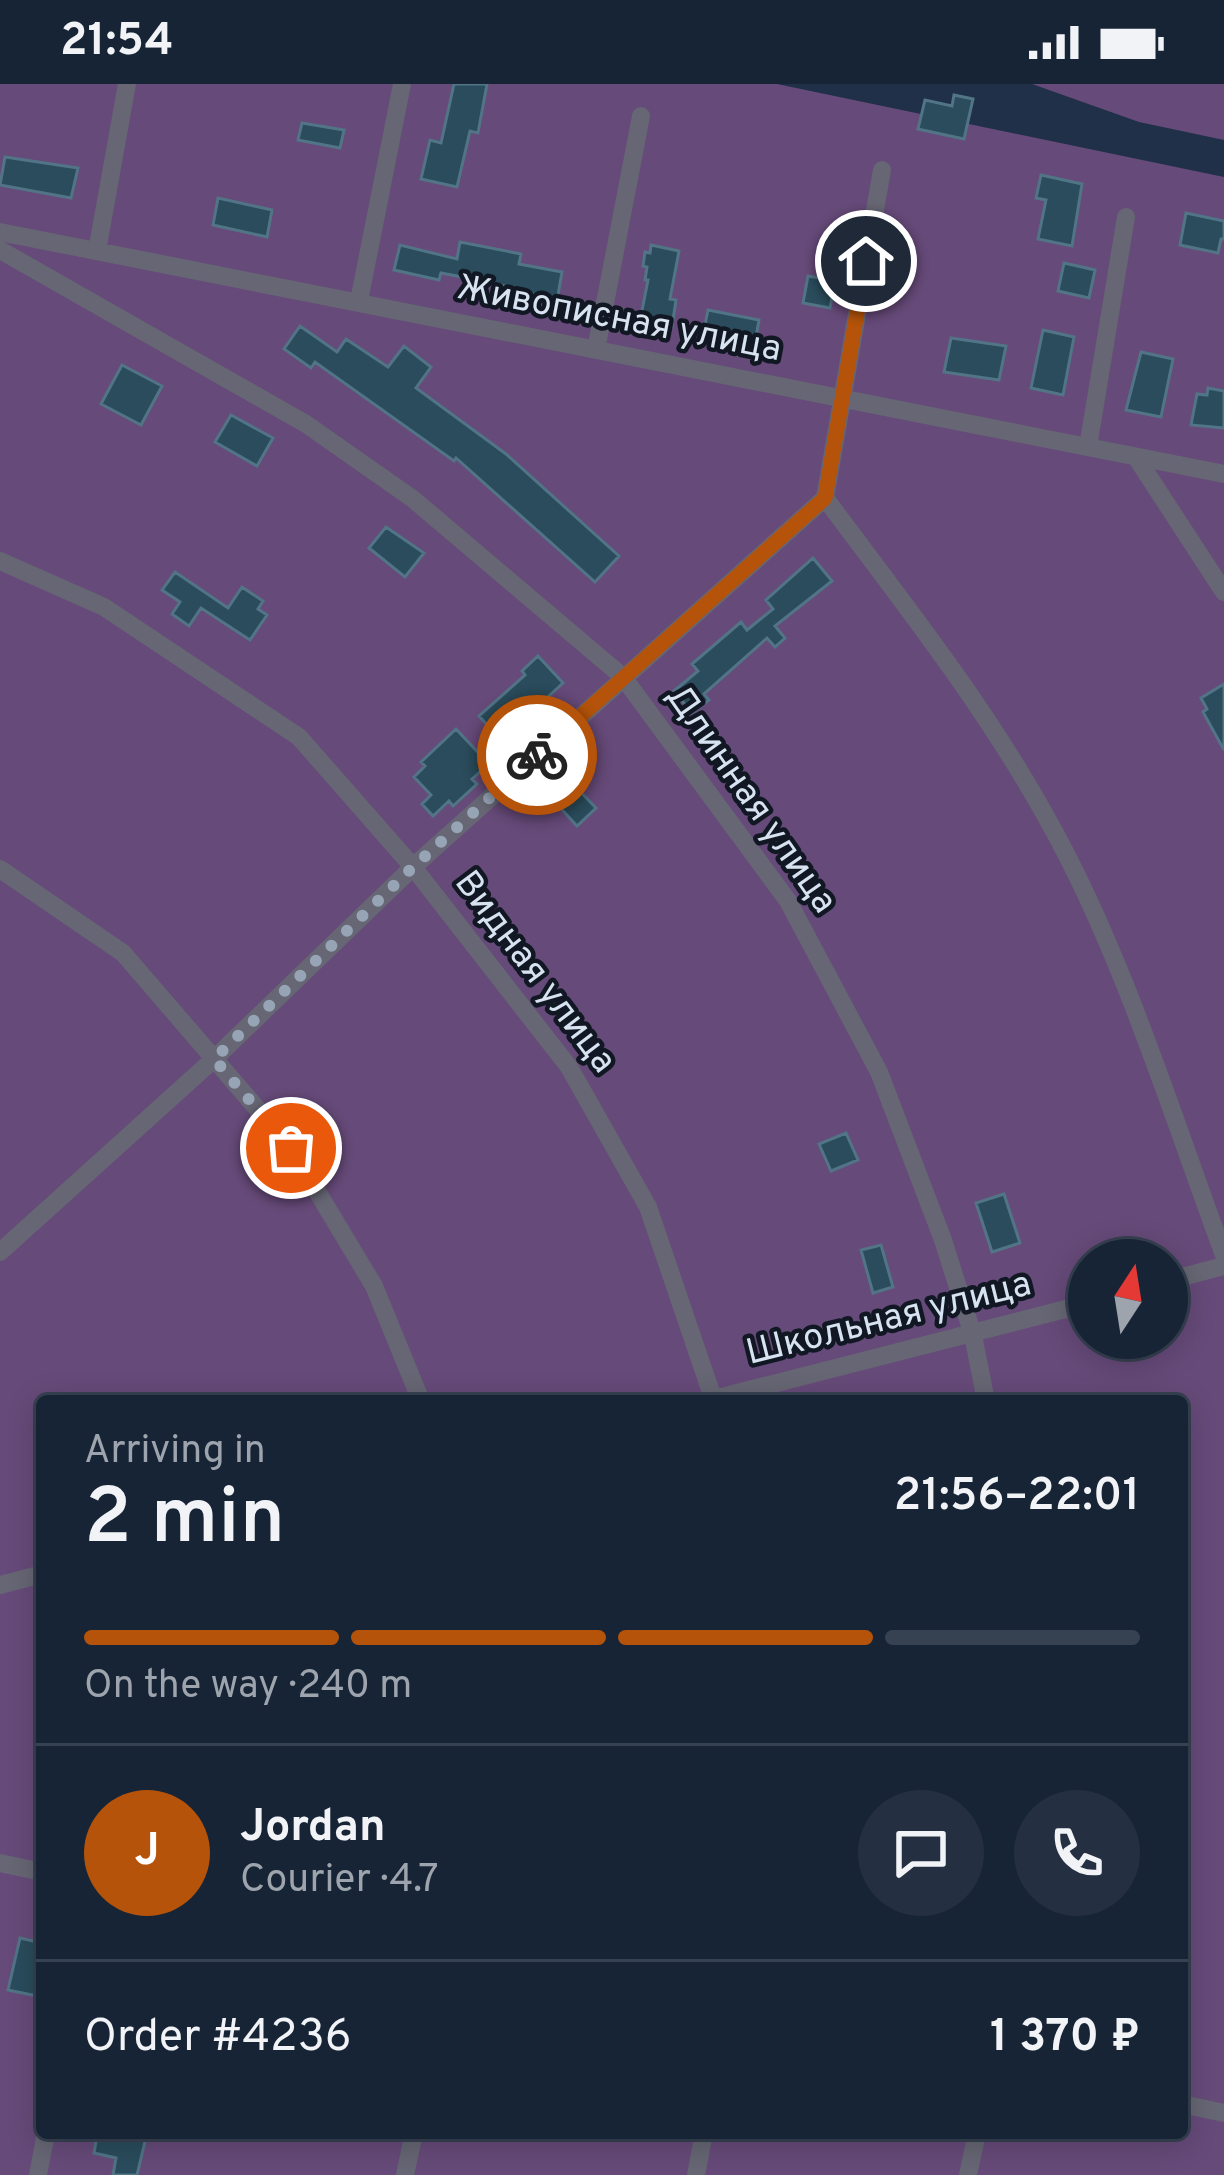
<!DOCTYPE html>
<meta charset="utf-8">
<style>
:root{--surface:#172436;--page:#243042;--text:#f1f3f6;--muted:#9ea4ad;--line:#364151;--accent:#b45309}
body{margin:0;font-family:Overpass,sans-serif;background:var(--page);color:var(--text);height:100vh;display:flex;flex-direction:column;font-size:45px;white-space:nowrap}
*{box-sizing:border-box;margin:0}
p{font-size:39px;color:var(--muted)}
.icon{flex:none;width:66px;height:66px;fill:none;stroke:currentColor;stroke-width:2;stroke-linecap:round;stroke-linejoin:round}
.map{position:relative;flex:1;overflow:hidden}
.drawer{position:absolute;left:36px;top:1311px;width:1152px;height:744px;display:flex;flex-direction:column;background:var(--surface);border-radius:12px;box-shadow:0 6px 30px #0003,0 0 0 3px var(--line)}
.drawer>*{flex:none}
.needle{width:78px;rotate:12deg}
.buttons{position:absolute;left:1068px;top:1155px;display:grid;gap:24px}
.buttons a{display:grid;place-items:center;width:120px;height:120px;border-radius:50%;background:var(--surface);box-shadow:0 6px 30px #0003,0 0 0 3px var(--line);font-size:60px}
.pin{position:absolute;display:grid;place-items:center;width:102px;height:102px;color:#fff;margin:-51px;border:6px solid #fff;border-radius:50%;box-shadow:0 3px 12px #0007}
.courier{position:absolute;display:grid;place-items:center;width:120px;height:120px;margin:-60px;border:9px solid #b45309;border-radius:50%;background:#fff;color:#222;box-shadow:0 3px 15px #0007}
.summary em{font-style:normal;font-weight:600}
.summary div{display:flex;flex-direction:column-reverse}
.summary{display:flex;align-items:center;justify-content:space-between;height:204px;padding:0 48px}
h1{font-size:78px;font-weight:600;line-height:90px}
.bar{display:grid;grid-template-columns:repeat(4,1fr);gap:18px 12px;align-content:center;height:144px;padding:0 48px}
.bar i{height:15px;border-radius:9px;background:var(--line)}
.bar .selected{background:var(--accent)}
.bar p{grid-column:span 4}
.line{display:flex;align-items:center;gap:30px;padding:0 48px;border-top:3px solid var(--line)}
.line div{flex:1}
.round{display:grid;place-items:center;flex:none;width:126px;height:126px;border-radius:63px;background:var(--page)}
.status{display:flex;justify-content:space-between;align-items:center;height:84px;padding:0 60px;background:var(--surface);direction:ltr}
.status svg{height:33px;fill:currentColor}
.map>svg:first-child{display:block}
.green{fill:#664a79;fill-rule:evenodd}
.building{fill:#2a4c5c;stroke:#517486;stroke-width:3}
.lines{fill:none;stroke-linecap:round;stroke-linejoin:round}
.street{stroke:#666674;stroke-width:18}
.done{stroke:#97a4b6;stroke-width:12;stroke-dasharray:0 21.6}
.route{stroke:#b45309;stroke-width:15}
.labels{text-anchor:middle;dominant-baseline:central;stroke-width:9;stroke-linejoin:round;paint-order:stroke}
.street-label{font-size:36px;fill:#d8e3f2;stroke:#111823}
</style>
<div class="status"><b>21:54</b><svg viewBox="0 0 49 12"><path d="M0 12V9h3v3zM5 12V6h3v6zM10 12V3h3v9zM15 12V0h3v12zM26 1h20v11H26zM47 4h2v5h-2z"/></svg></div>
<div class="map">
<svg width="1224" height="2091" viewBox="0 0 1224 2091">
<rect width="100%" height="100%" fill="#1f3048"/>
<!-- green -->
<path class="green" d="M 0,0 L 777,0 L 1224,93 L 1224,2091 L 0,2091 ZM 1089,1176 L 1167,1176 L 1167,1254 L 1089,1254 ZM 42,1317 L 1182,1317 L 1182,2049 L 42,2049 Z
M 1032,0 L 1224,0 L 1224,56 L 1139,38 Z"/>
<!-- building -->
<path class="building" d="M 454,0 L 487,0 L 478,49 L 470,47 L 457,103 L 421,95 L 430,56 L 441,59 Z
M 954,11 L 973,15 L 964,55 L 918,45 L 925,16 L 952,22 Z
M 302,39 L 344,46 L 340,64 L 298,56 Z
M 5,73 L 78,84 L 71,114 L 0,101 Z
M 1041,91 L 1082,100 L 1072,162 L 1038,155 L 1046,116 L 1036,114 Z
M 218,114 L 272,126 L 267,153 L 213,141 Z
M 1186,129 L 1224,137 L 1224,155 L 1221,155 L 1218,169 L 1180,161 Z
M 460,158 L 521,170 L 519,180 L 562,188 L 557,217 L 494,199 L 441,189 L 439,196 L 394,186 L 400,161 L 457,175 Z
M 651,161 L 679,167 L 670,215 L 676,216 L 672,243 L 640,237 L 648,196 L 645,196 L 647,183 L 643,182 L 645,168 L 650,169 Z
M 1064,179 L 1095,186 L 1089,214 L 1058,207 Z
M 808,192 L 835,197 L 830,224 L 803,219 Z
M 708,226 L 759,236 L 756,253 L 704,246 Z
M 300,242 L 337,268 L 346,255 L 388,283 L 404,262 L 431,283 L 416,304 L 506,370 L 619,472 L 595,498 L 456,374 L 454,377 L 315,278 L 311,284 L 284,265 Z
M 1043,246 L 1074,253 L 1063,311 L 1031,304 Z
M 951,254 L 1006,262 L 999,296 L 944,288 Z
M 1141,268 L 1173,275 L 1161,333 L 1126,326 Z
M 122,281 L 162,302 L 141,341 L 101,320 Z
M 1208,304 L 1224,307 L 1224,344 L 1191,341 L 1197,310 L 1207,311 Z
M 231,331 L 273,354 L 257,382 L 215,358 Z
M 386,443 L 424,469 L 405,493 L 369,464 Z
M 813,474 L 832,497 L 775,542 L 785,554 L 775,563 L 767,554 L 704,610 L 709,616 L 692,629 L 674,607 L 698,587 L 692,580 L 741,538 L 747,546 L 773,525 L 766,516 Z
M 175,488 L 228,524 L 242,503 L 263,517 L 258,525 L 267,531 L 250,556 L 201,524 L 189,542 L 172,530 L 180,518 L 162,506 Z
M 538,572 L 563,599 L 501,656 L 479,632 L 525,591 L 522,587 Z
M 1224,600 L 1224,666 L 1203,628 L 1207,625 L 1201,614 Z
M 456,645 L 489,680 L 472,695 L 477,700 L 453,722 L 449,717 L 433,732 L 422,720 L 431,711 L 414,693 L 425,682 L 421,678 Z
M 574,701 L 596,724 L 577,742 L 555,718 Z
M 846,1049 L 858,1076 L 831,1087 L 819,1060 Z
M 1004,1110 L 1020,1159 L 992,1168 L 976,1119 Z
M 881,1161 L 893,1203 L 873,1209 L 861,1166 Z
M 20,1854 L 42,1859 L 42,1913 L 8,1906 Z
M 115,2049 L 147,2049 L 137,2091 L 113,2091 L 116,2074 L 94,2069 L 97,2052 L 113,2056 Z"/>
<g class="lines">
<!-- street -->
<path class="street" d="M 0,148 L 1224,390
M 0,166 L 306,340 L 413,415 L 623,593 L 788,817 L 879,988 L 943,1156 L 973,1251 L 986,1317
M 97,167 L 127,0
M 359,217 L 402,0
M 596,266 L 641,32
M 1088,363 L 1126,133
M 1136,373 L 1224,508
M 825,414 C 904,520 986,623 1049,738 C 1122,868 1172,1031 1224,1171
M 0,477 L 104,523 L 299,653 L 413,783 L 569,983 L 648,1123 L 714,1317
M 0,785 L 123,869 L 291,1064 L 374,1202 L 421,1317
M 0,1168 L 214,975 L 413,783 L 825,414 L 882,86
M 1167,1197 L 1224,1182
M 706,1317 L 1089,1219
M 0,1501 L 42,1490
M 0,1779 L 42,1788
M 1182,2020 L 1224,2029
M 38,2091 L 46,2049
M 405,2091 L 414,2049
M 696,2091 L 704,2049
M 968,2091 L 977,2049"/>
</g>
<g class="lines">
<!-- done -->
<path class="done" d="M 291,1064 L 214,975 L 413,783 L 537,671"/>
<!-- route -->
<path class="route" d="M 537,671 L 825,414 L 866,177"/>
</g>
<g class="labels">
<!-- street labels -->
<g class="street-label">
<text transform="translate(619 236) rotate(11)">Живописная улица</text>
<text transform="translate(750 716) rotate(55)">Длинная улица</text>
<text transform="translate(534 889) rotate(53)">Видная улица</text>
<text transform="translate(889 1236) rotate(-14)">Школьная улица</text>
</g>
</g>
</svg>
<div class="buttons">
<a><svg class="needle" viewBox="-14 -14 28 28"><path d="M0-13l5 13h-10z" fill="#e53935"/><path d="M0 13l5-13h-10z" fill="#9ea4ad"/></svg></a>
</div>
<div class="pin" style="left:291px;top:1064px;background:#ea580c"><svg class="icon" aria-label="bag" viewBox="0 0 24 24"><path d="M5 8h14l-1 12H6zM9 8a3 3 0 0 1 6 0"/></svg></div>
<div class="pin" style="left:866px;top:177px;background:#1f2937"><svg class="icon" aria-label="home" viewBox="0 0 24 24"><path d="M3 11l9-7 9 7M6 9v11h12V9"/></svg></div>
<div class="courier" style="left:537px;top:671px"><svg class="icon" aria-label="bike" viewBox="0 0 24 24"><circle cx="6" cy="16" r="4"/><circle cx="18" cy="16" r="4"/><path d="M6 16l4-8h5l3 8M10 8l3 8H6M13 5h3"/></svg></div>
<section class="drawer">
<div class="summary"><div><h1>2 min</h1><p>Arriving in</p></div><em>21:56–22:01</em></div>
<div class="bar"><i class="selected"></i><i class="selected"></i><i class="selected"></i><i></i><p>On the way · 240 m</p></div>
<div class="line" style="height:216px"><b class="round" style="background:var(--accent);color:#fff">J</b><div><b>Jordan</b><p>Courier · 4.7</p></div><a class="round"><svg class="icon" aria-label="chat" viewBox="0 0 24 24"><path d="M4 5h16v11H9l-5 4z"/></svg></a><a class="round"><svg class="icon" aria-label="phone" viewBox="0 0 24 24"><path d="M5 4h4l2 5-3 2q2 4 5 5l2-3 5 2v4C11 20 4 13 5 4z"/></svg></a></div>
<div class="line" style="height:156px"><div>Order #4236</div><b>1 370 ₽</b></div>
</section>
</div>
